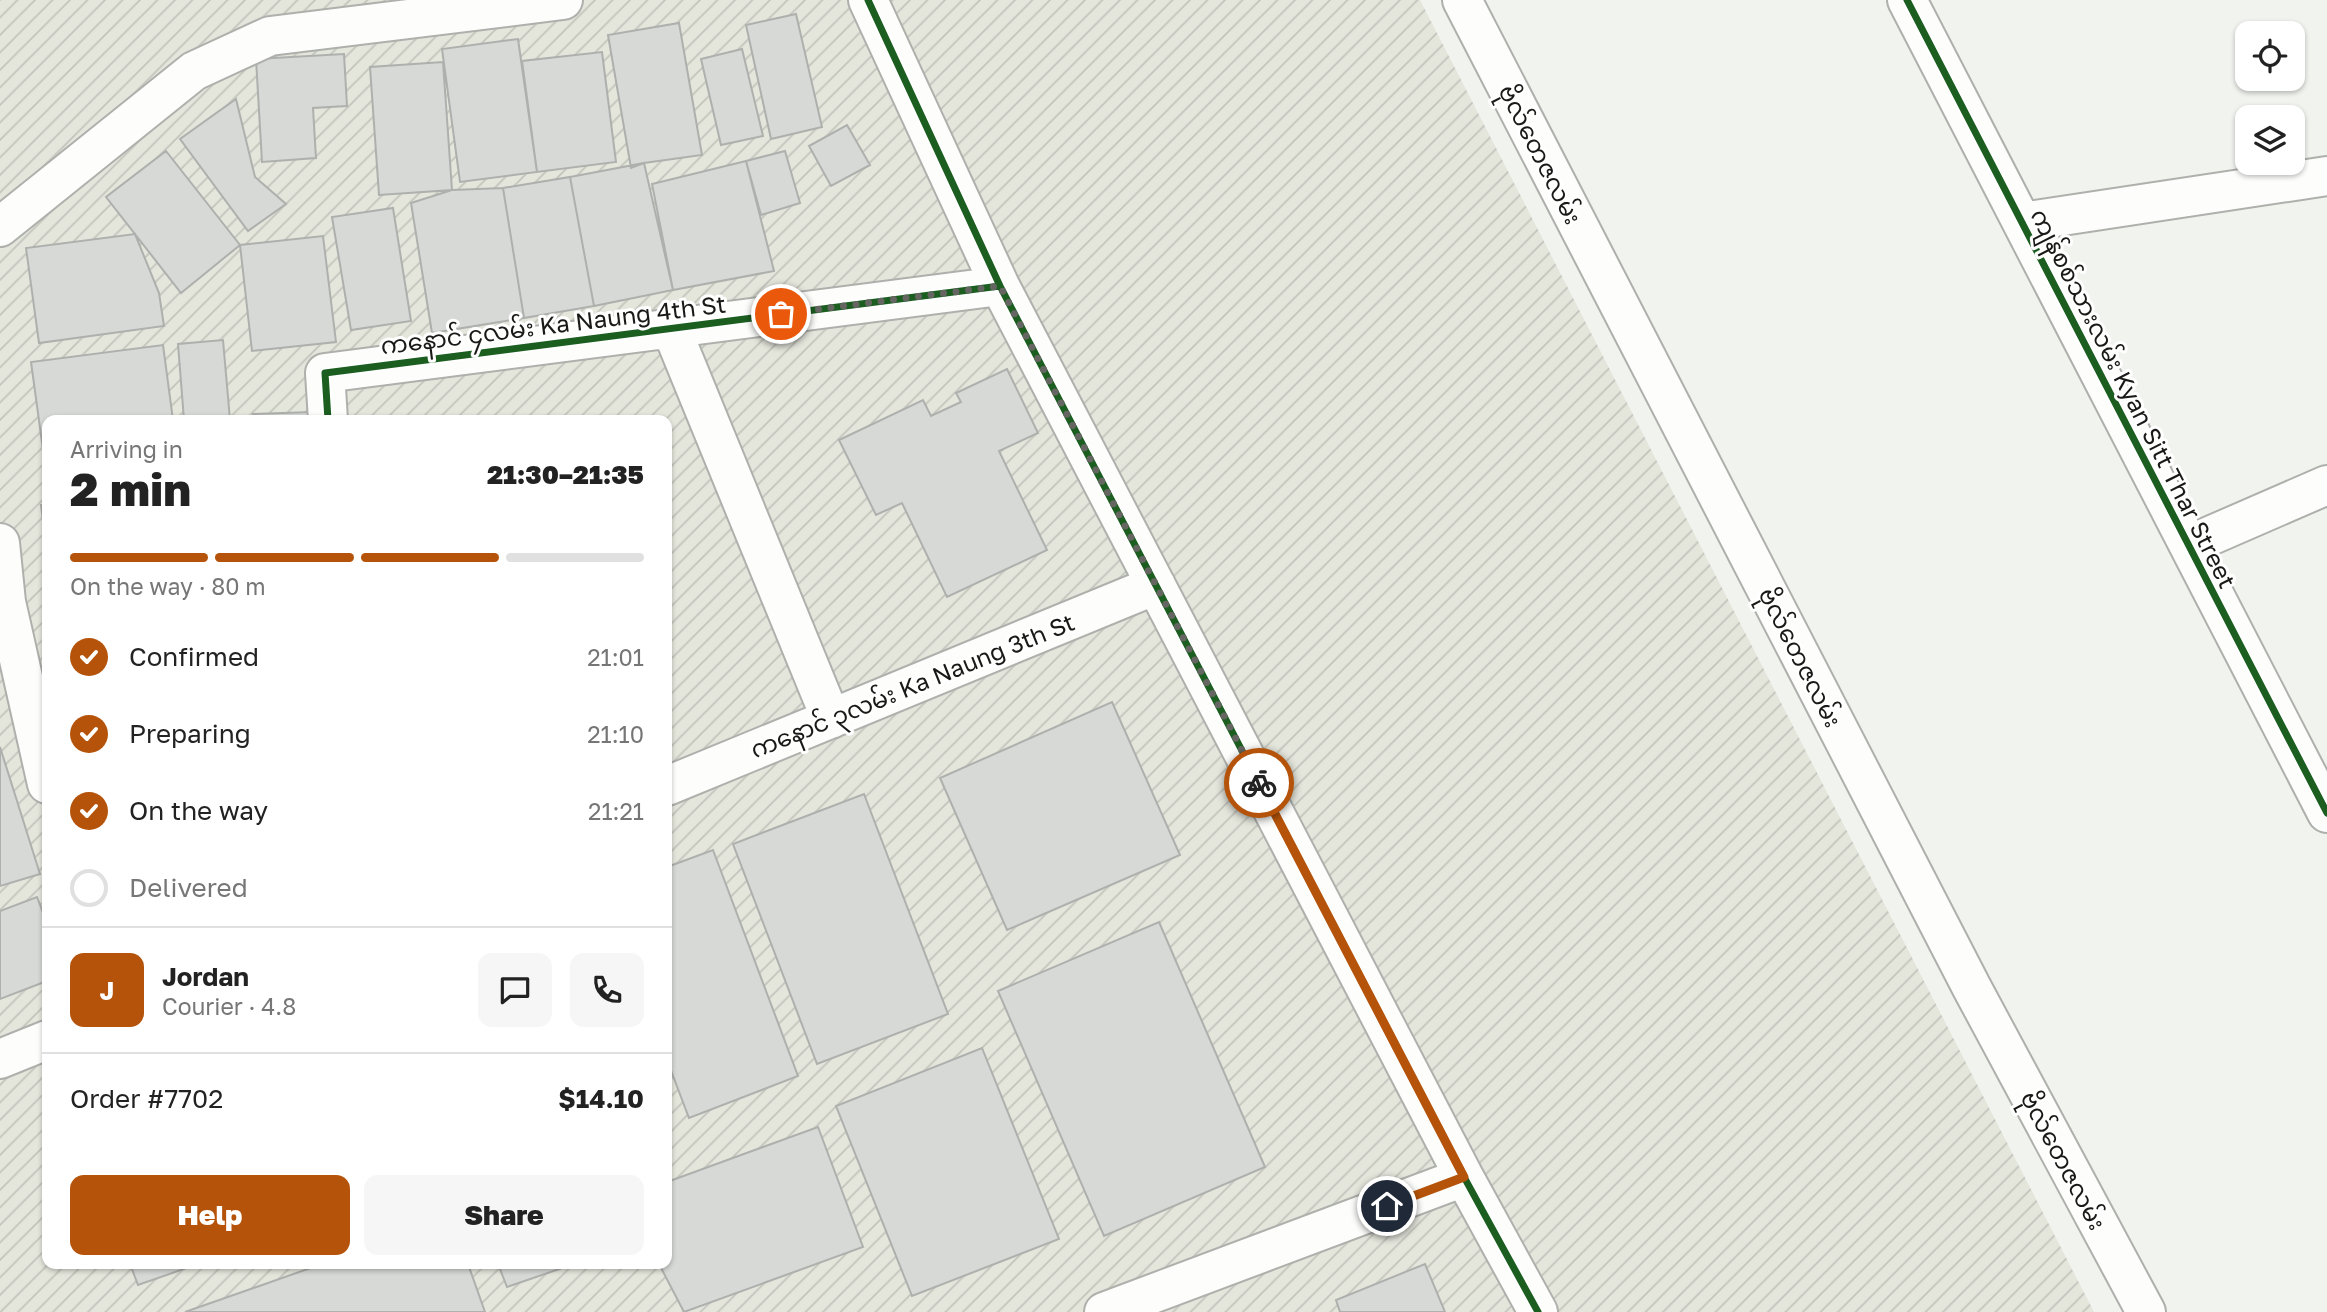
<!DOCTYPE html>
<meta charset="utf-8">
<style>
:root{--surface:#fff;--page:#f6f6f6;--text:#222;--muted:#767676;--line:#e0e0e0;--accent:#b45309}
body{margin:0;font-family:"Golos Text","Noto Sans Myanmar",sans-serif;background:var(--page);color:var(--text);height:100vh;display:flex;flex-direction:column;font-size:26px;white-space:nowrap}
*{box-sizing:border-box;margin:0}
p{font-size:23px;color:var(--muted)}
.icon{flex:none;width:38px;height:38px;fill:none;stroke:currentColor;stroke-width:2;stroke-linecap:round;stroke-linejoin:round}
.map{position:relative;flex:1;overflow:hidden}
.side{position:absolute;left:42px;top:415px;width:630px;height:854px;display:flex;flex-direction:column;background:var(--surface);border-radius:14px;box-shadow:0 2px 5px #0004}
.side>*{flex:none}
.tools{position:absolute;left:2235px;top:21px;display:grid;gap:14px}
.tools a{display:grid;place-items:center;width:70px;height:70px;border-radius:14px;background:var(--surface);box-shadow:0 2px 5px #0004;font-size:35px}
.pin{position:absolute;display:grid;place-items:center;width:60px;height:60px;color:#fff;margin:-30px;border:4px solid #fff;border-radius:50%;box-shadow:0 2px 7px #0007}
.courier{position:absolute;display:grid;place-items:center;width:70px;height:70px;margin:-35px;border:5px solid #b45309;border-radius:50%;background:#fff;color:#222;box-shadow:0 2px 9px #0007}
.head em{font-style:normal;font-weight:800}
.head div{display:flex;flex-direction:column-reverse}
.head{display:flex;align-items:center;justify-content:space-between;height:119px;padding:0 28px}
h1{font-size:46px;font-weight:800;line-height:52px}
.bar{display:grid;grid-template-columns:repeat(4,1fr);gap:10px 7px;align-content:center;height:84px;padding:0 28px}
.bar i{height:9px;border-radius:5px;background:var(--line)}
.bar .active{background:var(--accent)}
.bar p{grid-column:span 4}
.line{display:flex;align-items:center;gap:18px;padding:0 28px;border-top:2px solid var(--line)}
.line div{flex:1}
.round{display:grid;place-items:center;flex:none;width:74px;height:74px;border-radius:14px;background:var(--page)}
ol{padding:0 28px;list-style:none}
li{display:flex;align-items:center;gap:21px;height:77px}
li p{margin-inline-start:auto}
li .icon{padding:7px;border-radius:50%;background:var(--accent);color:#fff;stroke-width:4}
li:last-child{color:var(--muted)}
li i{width:38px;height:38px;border:4px solid var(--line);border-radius:50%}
.primary-button{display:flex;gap:14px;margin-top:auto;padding:14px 28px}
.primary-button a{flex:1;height:80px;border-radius:14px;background:var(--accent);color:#fff;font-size:28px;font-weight:800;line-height:80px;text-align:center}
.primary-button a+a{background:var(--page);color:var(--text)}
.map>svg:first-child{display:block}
.industrial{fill:url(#industrial-furrows);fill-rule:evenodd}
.building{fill:#d6d9d5;stroke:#aeb0ad;stroke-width:2}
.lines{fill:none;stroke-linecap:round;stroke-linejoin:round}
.street-casing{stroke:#aeb0ac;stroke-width:42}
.secondary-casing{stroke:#aeb0ac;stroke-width:42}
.street{stroke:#fdfdfc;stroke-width:38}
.secondary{stroke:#fdfdfc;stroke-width:38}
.cycleway-casing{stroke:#fff;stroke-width:11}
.cycleway{stroke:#1b5e20;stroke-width:7}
.done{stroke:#656662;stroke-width:7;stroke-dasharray:0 12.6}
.route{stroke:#b45309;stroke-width:9}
.labels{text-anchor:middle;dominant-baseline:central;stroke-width:6;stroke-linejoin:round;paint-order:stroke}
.street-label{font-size:24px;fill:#191a17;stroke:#fff}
</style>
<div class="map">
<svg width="2327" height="1312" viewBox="0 0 2327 1312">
<defs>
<pattern id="industrial-furrows" width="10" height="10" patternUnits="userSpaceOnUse" patternTransform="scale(1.75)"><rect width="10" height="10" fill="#e4e6dc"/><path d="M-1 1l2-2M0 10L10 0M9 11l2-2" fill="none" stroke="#c3c5bc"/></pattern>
</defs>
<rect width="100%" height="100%" fill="#f1f3ee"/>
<!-- industrial -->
<path class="industrial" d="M 0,0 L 1420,0 L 2094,1312 L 0,1312 ZM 47,420 L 667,420 L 667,1264 L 47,1264 Z"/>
<!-- building -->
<path class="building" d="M 796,14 L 822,127 L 771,139 L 746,25 Z
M 679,23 L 702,155 L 644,163 L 631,168 L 608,35 Z
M 518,39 L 537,172 L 460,182 L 442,49 Z
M 742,49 L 763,136 L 721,145 L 701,59 Z
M 602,52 L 616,162 L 537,172 L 522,61 Z
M 344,54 L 347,106 L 313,108 L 316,158 L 262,162 L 256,59 Z
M 443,62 L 452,190 L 379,195 L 370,67 Z
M 236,99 L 255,177 L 286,204 L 248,231 L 180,139 Z
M 847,125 L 870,165 L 831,186 L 809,146 Z
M 166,151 L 240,245 L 181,293 L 106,197 Z
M 785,151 L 800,203 L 761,215 L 746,161 Z
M 746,161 L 774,271 L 673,290 L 652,184 Z
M 644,163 L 673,290 L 594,306 L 570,177 Z
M 570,177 L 594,306 L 524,318 L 503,188 Z
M 503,188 L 524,318 L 432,333 L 411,203 L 452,190 Z
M 393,208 L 411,321 L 351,330 L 332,217 Z
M 135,234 L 159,293 L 164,326 L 39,343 L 26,248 Z
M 323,236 L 336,342 L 252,351 L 240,245 Z
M 223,340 L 230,420 L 184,420 L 178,344 Z
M 163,345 L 173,420 L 47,420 L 47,479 L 31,362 Z
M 1007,369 L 1038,433 L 999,451 L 1047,550 L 947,597 L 902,503 L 876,515 L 839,440 L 923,400 L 931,416 L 961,402 L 956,393 Z
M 311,412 L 312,420 L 253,420 L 253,414 Z
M 47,504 L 47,551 L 41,505 Z
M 1112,702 L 1180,855 L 1007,930 L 940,778 Z
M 0,747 L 40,874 L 0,886 Z
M 864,794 L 948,1014 L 817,1064 L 733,844 Z
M 713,850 L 798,1076 L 689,1118 L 667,1060 L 667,867 Z
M 37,897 L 47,923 L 47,981 L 0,999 L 0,911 Z
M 1159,922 L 1265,1167 L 1104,1236 L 998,991 Z
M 982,1048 L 1059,1239 L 912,1296 L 836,1106 Z
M 818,1127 L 863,1247 L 684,1312 L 659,1264 L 667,1264 L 667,1182 Z
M 130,1264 L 198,1264 L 138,1285 Z
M 322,1264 L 468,1264 L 485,1312 L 185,1312 Z
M 498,1264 L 574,1264 L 507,1287 Z
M 1425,1264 L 1445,1312 L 1340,1312 L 1336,1300 Z"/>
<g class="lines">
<defs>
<path id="street" d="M 868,0 L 1000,286 L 1464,1177 L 1538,1312
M 1907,0 L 2327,813
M 2022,222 L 2327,176
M 0,227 L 194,71 L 270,36 L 563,0
M 671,328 L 831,719
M 328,420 L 325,373 L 1000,286
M 0,543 L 6,602 L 47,784
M 2189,545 L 2327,485
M 667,786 L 1156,585
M 0,1059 L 47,1040
M 1104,1312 L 1464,1177"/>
<path id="secondary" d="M 1462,0 L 1972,988 L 2146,1312"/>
</defs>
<!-- street casing -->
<use href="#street" class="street-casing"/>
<!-- secondary casing -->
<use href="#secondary" class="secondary-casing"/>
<!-- street -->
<use href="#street" class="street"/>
<!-- secondary -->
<use href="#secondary" class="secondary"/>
<defs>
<path id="cycleway" d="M 868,0 L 1000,286 L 1464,1177 L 1538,1312
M 1907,0 L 2327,813
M 328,420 L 325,373 L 1000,286"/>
</defs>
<!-- cycleway casing -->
<use href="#cycleway" class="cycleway-casing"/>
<!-- cycleway -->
<use href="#cycleway" class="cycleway"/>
</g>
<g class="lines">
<!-- done -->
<path class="done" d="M 781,314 L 1000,286 L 1259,783"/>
<!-- route -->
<path class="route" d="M 1259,783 L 1464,1177 L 1387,1206"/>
</g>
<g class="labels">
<!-- street labels -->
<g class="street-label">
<text transform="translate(1541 154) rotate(63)">ဗိုလ်တေဇလမ်း</text>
<text transform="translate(553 324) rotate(-7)">ကနောင် ၄လမ်း Ka Naung 4th St</text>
<text transform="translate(2134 398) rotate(63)">ကျန်စစ်သားလမ်း Kyan Sitt Thar Street</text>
<text transform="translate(1801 657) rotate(63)">ဗိုလ်တေဇလမ်း</text>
<text transform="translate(912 685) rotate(-22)">ကနောင် ၃လမ်း Ka Naung 3th St</text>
<text transform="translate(2064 1160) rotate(62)">ဗိုလ်တေဇလမ်း</text>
</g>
</g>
</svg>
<div class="tools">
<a><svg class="icon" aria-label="locate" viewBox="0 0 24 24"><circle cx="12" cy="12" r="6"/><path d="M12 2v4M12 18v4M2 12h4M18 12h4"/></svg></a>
<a><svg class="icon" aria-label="layers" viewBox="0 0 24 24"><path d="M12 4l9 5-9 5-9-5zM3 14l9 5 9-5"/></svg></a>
</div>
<div class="pin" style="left:781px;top:314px;background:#ea580c"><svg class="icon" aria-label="bag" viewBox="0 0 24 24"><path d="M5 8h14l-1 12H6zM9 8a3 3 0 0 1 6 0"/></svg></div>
<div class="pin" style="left:1387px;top:1206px;background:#1f2937"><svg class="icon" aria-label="home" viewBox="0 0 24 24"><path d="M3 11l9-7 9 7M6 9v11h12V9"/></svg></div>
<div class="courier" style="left:1259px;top:783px"><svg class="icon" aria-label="bike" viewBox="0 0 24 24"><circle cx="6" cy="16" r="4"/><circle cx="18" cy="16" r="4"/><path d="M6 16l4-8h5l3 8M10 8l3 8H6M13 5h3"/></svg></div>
<section class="side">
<div class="head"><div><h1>2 min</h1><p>Arriving in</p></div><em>21:30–21:35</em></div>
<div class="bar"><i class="active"></i><i class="active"></i><i class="active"></i><i></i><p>On the way · 80 m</p></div>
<ol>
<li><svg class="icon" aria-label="check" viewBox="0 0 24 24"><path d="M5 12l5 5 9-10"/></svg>Confirmed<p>21:01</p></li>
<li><svg class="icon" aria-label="check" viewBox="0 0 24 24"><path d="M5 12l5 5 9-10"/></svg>Preparing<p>21:10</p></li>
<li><svg class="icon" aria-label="check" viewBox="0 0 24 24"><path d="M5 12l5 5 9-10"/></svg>On the way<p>21:21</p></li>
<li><i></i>Delivered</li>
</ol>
<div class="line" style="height:126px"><b class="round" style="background:var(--accent);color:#fff">J</b><div><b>Jordan</b><p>Courier · 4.8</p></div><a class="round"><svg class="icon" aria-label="chat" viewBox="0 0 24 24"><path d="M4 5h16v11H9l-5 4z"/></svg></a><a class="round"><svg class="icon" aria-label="phone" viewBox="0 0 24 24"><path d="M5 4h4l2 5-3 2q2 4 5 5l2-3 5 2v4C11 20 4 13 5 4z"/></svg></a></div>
<div class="line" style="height:91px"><div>Order #7702</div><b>$14.10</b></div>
<div class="primary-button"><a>Help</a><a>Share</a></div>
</section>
</div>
